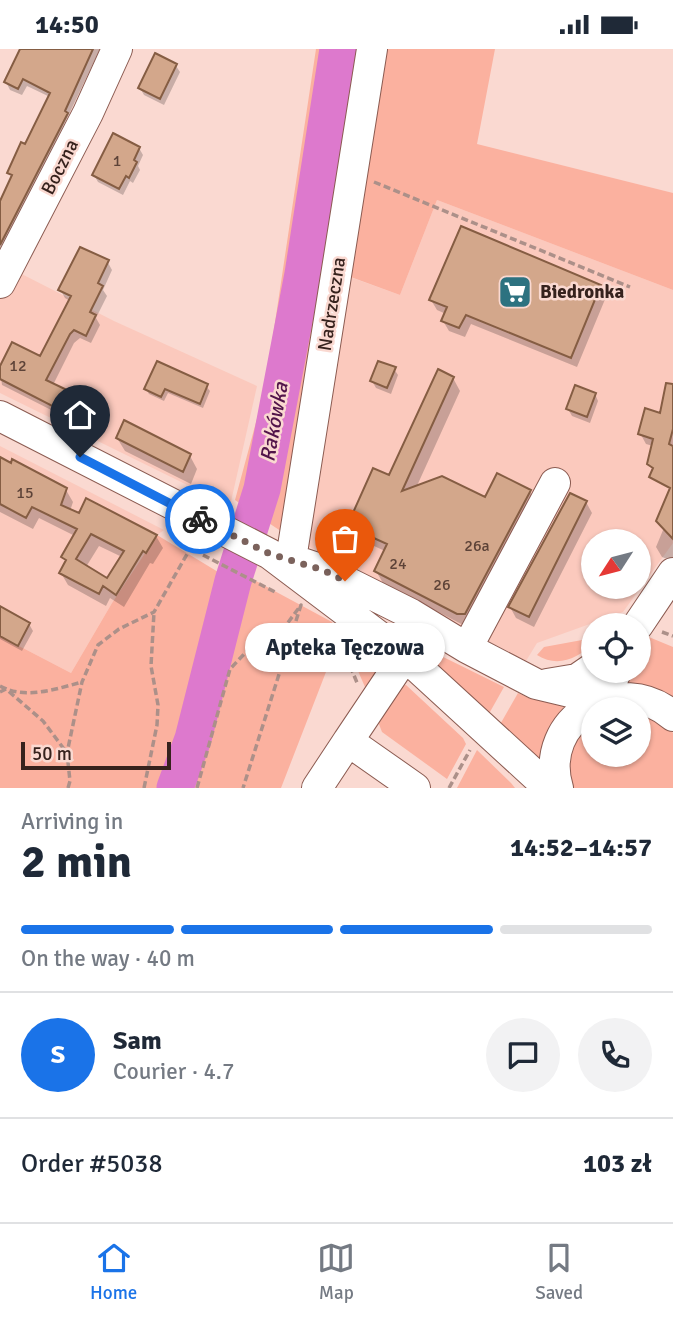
<!DOCTYPE html>
<meta charset="utf-8">
<style>
:root{--surface:#fff;--page:#f2f2f3;--text:#1f2937;--muted:#747a83;--line:#e0e1e3;--accent:#1a73e8}
body{margin:0;font-family:Signika,sans-serif;background:var(--page);color:var(--text);height:100vh;display:flex;flex-direction:column;font-size:26px;white-space:nowrap}
*{box-sizing:border-box;margin:0}
p{font-size:23px;color:var(--muted)}
.icon{flex:none;width:38px;height:38px;fill:none;stroke:currentColor;stroke-width:2;stroke-linecap:round;stroke-linejoin:round}
.map{position:relative;height:739px;overflow:hidden}
.details{display:flex;flex-direction:column;background:var(--surface);flex:1}
.details>*{flex:none}
.needle{width:46px;rotate:234deg}
.tools{position:absolute;left:581px;top:480px;display:grid;gap:14px}
.tools a{display:grid;place-items:center;width:70px;height:70px;border-radius:50%;background:var(--surface);box-shadow:0 2px 5px #0004;font-size:35px}
.scale{position:absolute;left:21px;bottom:18px;width:150px;box-sizing:border-box;padding-left:7px;border:4px solid #36221d;border-top:0;font-size:19px;line-height:24px;white-space:nowrap;color:#36221d;-webkit-text-stroke:5px #fad9d1;paint-order:stroke}
.pin{position:absolute;display:grid;place-items:center;width:60px;height:60px;color:#fff;margin:-72px -30px;border-radius:50% 50% 50% 0;rotate:-45deg;box-shadow:0 0 7px #0007}
.pin .icon{rotate:45deg}
.courier{position:absolute;display:grid;place-items:center;width:70px;height:70px;margin:-35px;border:5px solid #1a73e8;border-radius:50%;background:#fff;color:#222;box-shadow:0 2px 9px #0007}
.bubble{position:absolute;height:49px;border-radius:24px;background:var(--surface);box-shadow:0 2px 5px #0004;font-size:23px;font-weight:700;line-height:49px;text-align:center}
.head em{font-style:normal;font-weight:700}
.head div{display:flex;flex-direction:column-reverse}
.head{display:flex;align-items:center;justify-content:space-between;height:119px;padding:0 21px}
h1{font-size:46px;font-weight:700;line-height:52px}
.bar{display:grid;grid-template-columns:repeat(4,1fr);gap:10px 7px;align-content:center;height:84px;padding:0 21px}
.bar i{height:9px;border-radius:5px;background:var(--line)}
.bar .on{background:var(--accent)}
.bar p{grid-column:span 4}
.line{display:flex;align-items:center;gap:18px;padding:0 21px;border-top:2px solid var(--line)}
.line div{flex:1}
.round{display:grid;place-items:center;flex:none;width:74px;height:74px;border-radius:37px;background:var(--page)}
.status{display:flex;justify-content:space-between;align-items:center;height:49px;padding:0 35px;background:var(--surface);direction:ltr}
.status svg{height:19px;fill:currentColor}
.menu{display:flex;justify-content:space-around;align-items:center;height:98px;border-top:2px solid var(--line);background:var(--surface);font-size:19px;color:var(--muted)}
.menu a{display:grid;justify-items:center;gap:4px}
.menu .on{color:var(--accent)}
.map>svg:first-child{display:block}
.built{fill:#fbc9bd;fill-rule:evenodd}
.green{fill:#fbb19f}
.shadow{fill:#0003;fill-rule:evenodd}
.lines{fill:none;stroke-linecap:round;stroke-linejoin:round}
.river{stroke:#dd79cd;stroke-width:37}
.building{fill:#d3a78b;stroke:#855d43;stroke-width:2;fill-rule:evenodd}
.minor-casing{stroke:#8b5b51;stroke-width:32}
.path{stroke:#ac9089;stroke-width:3.5;stroke-dasharray:7 3.5;stroke-linecap:butt}
.minor{stroke:#fff;stroke-width:30}
.done{stroke:#7b625c;stroke-width:7;stroke-dasharray:0 12.6}
.route{stroke:#1a73e8;stroke-width:9}
.labels{text-anchor:middle;dominant-baseline:central;stroke-width:5;stroke-linejoin:round;paint-order:stroke}
.number-label{font-size:16px;fill:#5d4338}
.street-label{font-size:19px;fill:#36221d;stroke:#fad9d1}
.poi-label{font-size:19px;font-weight:bold;fill:#36221d;stroke:#fad9d1;text-anchor:start}
.water-label{font-size:21px;font-style:italic;fill:#52144a;stroke:#fad9d1}
</style>
<div class="status"><b>14:50</b><svg viewBox="0 0 49 12"><path d="M0 12V9h3v3zM5 12V6h3v6zM10 12V3h3v9zM15 12V0h3v12zM26 1h20v11H26zM47 4h2v5h-2z"/></svg></div>
<div class="map">
<svg width="673" height="739" viewBox="0 0 673 739">
<rect width="100%" height="100%" fill="#fad9d1"/>
<!-- built -->
<path class="built" d="M 437,151 L 673,241 L 673,494 L 623,563 L 537,594 L 526,612 L 300,493 L 347,227 L 400,246 ZM 593,492 L 639,492 L 639,537 L 593,537 Z
M 0,214 L 114,272 L 257,337 L 230,457 L 0,344 Z
M 0,397 L 164,481 L 157,486 L 112,554 L 71,624 L 0,587 Z"/>
<!-- green -->
<path class="green" d="M 316,0 L 495,0 L 477,95 L 673,144 L 673,241 L 437,151 L 400,246 L 348,227 L 294,491 L 235,451 L 265,340 Z
M 157,486 L 233,532 L 256,532 L 332,573 L 338,592 L 281,739 L 0,739 L 0,587 L 71,624 L 112,554 Z
M 341,583 L 346,584 L 382,614 L 368,638 L 365,638 Z
M 644,586 L 673,598 L 673,651 C 657,639 643,635 624,635 L 625,621 L 639,621 L 639,595 Z
M 593,589 L 593,594 C 578,610 557,619 537,606 L 544,598 Z
M 429,601 L 504,638 L 486,670 L 422,604 Z
M 406,636 L 463,689 L 466,695 L 447,730 L 382,683 L 377,670 L 400,637 Z
M 518,644 L 531,650 L 562,654 L 564,657 L 553,677 L 541,715 L 498,679 Z
M 639,662 L 658,670 L 673,684 L 673,739 L 572,739 C 568,702 567,698 593,671 L 593,705 L 639,705 Z
M 477,701 L 511,734 L 515,739 L 457,739 Z"/>
<!-- shadow -->
<path class="shadow" d="M 23,0 L 100,0 L 0,210 L 0,155 L 13,130 L 9,124 L 25,98 L 50,48 L 27,37 L 22,46 L 10,41 L 6,33 Z
M 176,17 L 180,23 L 164,56 L 144,46 L 140,39 Z
M 139,99 L 143,106 L 138,117 L 140,121 L 133,134 L 130,132 L 123,146 L 98,133 L 94,126 Z
M 107,212 L 112,221 L 103,241 L 107,247 L 96,269 L 100,276 L 91,294 L 80,289 L 74,294 L 53,336 L 65,343 L 70,352 L 63,367 L 2,336 L 0,321 L 41,309 L 70,252 L 65,249 L 60,240 Z
M 600,238 L 606,248 L 577,318 L 471,275 L 465,288 L 449,282 L 443,272 L 446,265 L 437,261 L 431,251 Z
M 394,320 L 398,326 L 391,345 L 376,339 L 372,332 Z
M 453,329 L 460,342 L 416,439 L 486,450 L 530,443 L 537,455 L 465,577 L 383,534 L 376,522 L 385,502 L 363,492 L 356,480 Z
M 206,337 L 210,342 L 203,359 L 168,344 L 164,352 L 149,345 L 146,340 Z
M 595,345 L 598,352 L 590,374 L 572,367 L 568,360 Z
M 673,353 L 673,411 L 655,425 L 649,415 L 653,397 L 646,395 L 640,384 Z
M 117,389 L 190,407 L 197,420 L 191,435 L 125,402 Z
M 0,410 L 66,441 L 73,453 L 70,462 L 156,487 L 163,499 L 153,515 L 150,514 L 124,558 L 110,549 L 106,557 L 68,536 L 61,524 L 66,514 L 63,508 L 75,487 L 39,469 L 33,480 L 0,463 ZM 99,497 L 122,508 L 108,532 L 86,518 Z
M 586,453 L 592,464 L 534,578 L 516,569 L 510,558 Z
M 673,457 L 673,511 L 672,512 L 662,508 L 656,498 Z
M 0,559 L 29,575 L 33,582 L 22,602 L 0,590 Z"/>
<g class="lines">
<!-- river -->
<path class="river" d="M 175,739 L 193,690 L 233,532 L 262,440 L 303,225 L 338,0"/>
</g>
<!-- building -->
<path class="building" d="M 20,0 L 93,0 L 65,62 L 68,64 L 0,196 L 0,152 L 12,126 L 7,124 L 21,93 L 25,95 L 50,44 L 23,30 L 18,40 L 4,33 Z
M 155,4 L 177,15 L 160,50 L 138,39 Z
M 113,84 L 140,98 L 134,111 L 137,113 L 129,129 L 126,127 L 119,140 L 92,126 Z
M 461,177 L 601,236 L 571,309 L 466,266 L 459,279 L 441,272 L 447,258 L 429,251 Z
M 80,198 L 109,211 L 98,234 L 103,237 L 90,263 L 96,266 L 86,287 L 74,281 L 70,285 L 46,331 L 67,341 L 58,360 L 0,330 L 0,317 L 12,293 L 40,307 L 71,247 L 58,241 Z
M 157,312 L 208,335 L 200,355 L 165,340 L 161,348 L 144,340 Z
M 378,312 L 396,318 L 387,339 L 370,332 Z
M 438,320 L 454,328 L 402,442 L 442,427 L 485,448 L 497,424 L 531,441 L 465,565 L 457,565 L 374,522 L 387,495 L 354,480 L 352,466 L 373,419 L 389,426 Z
M 666,334 L 673,335 L 673,380 L 669,395 L 673,397 L 673,490 L 656,472 L 670,439 L 649,428 L 653,419 L 647,415 L 653,390 L 638,385 L 645,359 L 660,364 Z
M 575,336 L 596,344 L 587,368 L 566,360 Z
M 124,371 L 191,405 L 183,423 L 116,389 Z
M 0,408 L 11,414 L 12,410 L 67,439 L 61,456 L 79,464 L 86,449 L 157,486 L 146,504 L 143,502 L 116,546 L 103,537 L 99,545 L 59,524 L 66,511 L 61,508 L 77,480 L 32,458 L 26,469 L 0,455 ZM 91,485 L 124,502 L 107,529 L 76,510 Z
M 570,444 L 587,452 L 529,568 L 508,558 Z
M 0,557 L 30,574 L 18,597 L 0,587 Z"/>
<g class="lines">
<defs>
<path id="minor" d="M 0,234 L 88,64 L 117,0
M 0,367 L 270,505 L 405,607 L 549,739
M 291,510 L 372,0
M 296,512 L 323,521 L 411,565 L 467,599 L 536,635 L 603,651
M 638,576 L 673,524
M 467,599 L 555,434
M 547,635 L 577,630 L 593,619
M 603,651 L 617,621
M 348,692 L 405,607
M 317,739 L 348,692 L 415,739
M 558,739 C 537,670 620,621 673,667"/>
</defs>
<!-- minor casing -->
<use href="#minor" class="minor-casing"/>
<!-- path -->
<path class="path" d="M 374,133 L 630,238
M 203,506 L 277,544
M 662,583 L 673,587
M 338,588 L 358,636
M 0,637 C 25,651 56,640 82,633
M 0,643 L 6,640 L 43,672 L 67,704
M 68,739 L 70,732 L 67,704 L 82,633 L 98,596 L 119,580 L 154,563 L 190,500
M 144,739 L 157,676 L 158,656 L 151,617 L 154,563
M 197,739 L 230,620 L 247,602 L 278,587 L 301,556 L 243,739
M 449,739 L 470,701"/>
<!-- minor -->
<use href="#minor" class="minor"/>
</g>
<g class="lines">
<!-- done -->
<path class="done" d="M 200,470 L 270,505 L 323,521 L 345,532"/>
<!-- route -->
<path class="route" d="M 80,408 L 200,470"/>
</g>
<!-- icons -->
<defs>
<symbol id="supermarket-square" viewBox="-11 -11 22 22"><rect x="-9" y="-9" width="18" height="18" rx="4" fill="#2d7280" stroke="#fad9d1"/><path d="M-6-5.5h2.5l.6 2H6L4.5 2H-2.5L-4.4-4H-6ZM-1.5 3.2a1.3 1.3 0 1 0 .1 0ZM3 3.2a1.3 1.3 0 1 0 .1 0Z" fill="#fff"/></symbol>
</defs>
<g fill-rule="evenodd">
<use href="#supermarket-square" x="496" y="224" width="38" height="38"/>
</g>
<g class="labels">
<!-- number labels -->
<g class="number-label">
<text x="117" y="112">1</text>
<text x="18" y="317">12</text>
<text x="25" y="444">15</text>
<text x="477" y="497">26a</text>
<text x="398" y="515">24</text>
<text x="442" y="536">26</text>
</g>
<!-- street labels -->
<g class="street-label">
<text transform="translate(60 118) rotate(-63)">Boczna</text>
<text transform="translate(332 255) rotate(-81)">Nadrzeczna</text>
</g>
<!-- poi labels -->
<g class="poi-label">
<text x="540" y="243">Biedronka</text>
</g>
<!-- water labels -->
<g class="water-label">
<text transform="translate(274 373) rotate(-80)">Rakówka</text>
</g>
</g>
</svg>
<div class="tools">
<a><svg class="needle" viewBox="-14 -14 28 28"><path d="M0-13l5 13h-10z" fill="#e53935"/><path d="M0 13l5-13h-10z" fill="#747a83"/></svg></a>
<a><svg class="icon" aria-label="locate" viewBox="0 0 24 24"><circle cx="12" cy="12" r="6"/><path d="M12 2v4M12 18v4M2 12h4M18 12h4"/></svg></a>
<a><svg class="icon" aria-label="layers" viewBox="0 0 24 24"><path d="M12 4l9 5-9 5-9-5zM3 14l9 5 9-5"/></svg></a>
</div>
<div class="scale">50 m</div>
<div class="pin" style="left:345px;top:532px;background:#ea580c"><svg class="icon" aria-label="bag" viewBox="0 0 24 24"><path d="M5 8h14l-1 12H6zM9 8a3 3 0 0 1 6 0"/></svg></div>
<div class="pin" style="left:80px;top:408px;background:#1f2937"><svg class="icon" aria-label="home" viewBox="0 0 24 24"><path d="M3 11l9-7 9 7M6 9v11h12V9"/></svg></div>
<div class="courier" style="left:200px;top:470px"><svg class="icon" aria-label="bike" viewBox="0 0 24 24"><circle cx="6" cy="16" r="4"/><circle cx="18" cy="16" r="4"/><path d="M6 16l4-8h5l3 8M10 8l3 8H6M13 5h3"/></svg></div>
<div class="bubble" style="left:245px;top:574px;width:200px">Apteka Tęczowa</div>
</div>
<section class="details">
<div class="head"><div><h1>2 min</h1><p>Arriving in</p></div><em>14:52–14:57</em></div>
<div class="bar"><i class="on"></i><i class="on"></i><i class="on"></i><i></i><p>On the way · 40 m</p></div>
<div class="line" style="height:126px"><b class="round" style="background:var(--accent);color:#fff">S</b><div><b>Sam</b><p>Courier · 4.7</p></div><a class="round"><svg class="icon" aria-label="chat" viewBox="0 0 24 24"><path d="M4 5h16v11H9l-5 4z"/></svg></a><a class="round"><svg class="icon" aria-label="phone" viewBox="0 0 24 24"><path d="M5 4h4l2 5-3 2q2 4 5 5l2-3 5 2v4C11 20 4 13 5 4z"/></svg></a></div>
<div class="line" style="height:91px"><div>Order #5038</div><b>103 zł</b></div>
</section>
<nav class="menu">
<a class="on"><svg class="icon" aria-label="home" viewBox="0 0 24 24"><path d="M3 11l9-7 9 7M6 9v11h12V9"/></svg>Home</a>
<a><svg class="icon" aria-label="map" viewBox="0 0 24 24"><path d="M3 6l6-2 6 2 6-2v14l-6 2-6-2-6 2zM9 4v14M15 6v14"/></svg>Map</a>
<a><svg class="icon" aria-label="saved" viewBox="0 0 24 24"><path d="M7 4h10v16l-5-4-5 4z"/></svg>Saved</a>
</nav>
